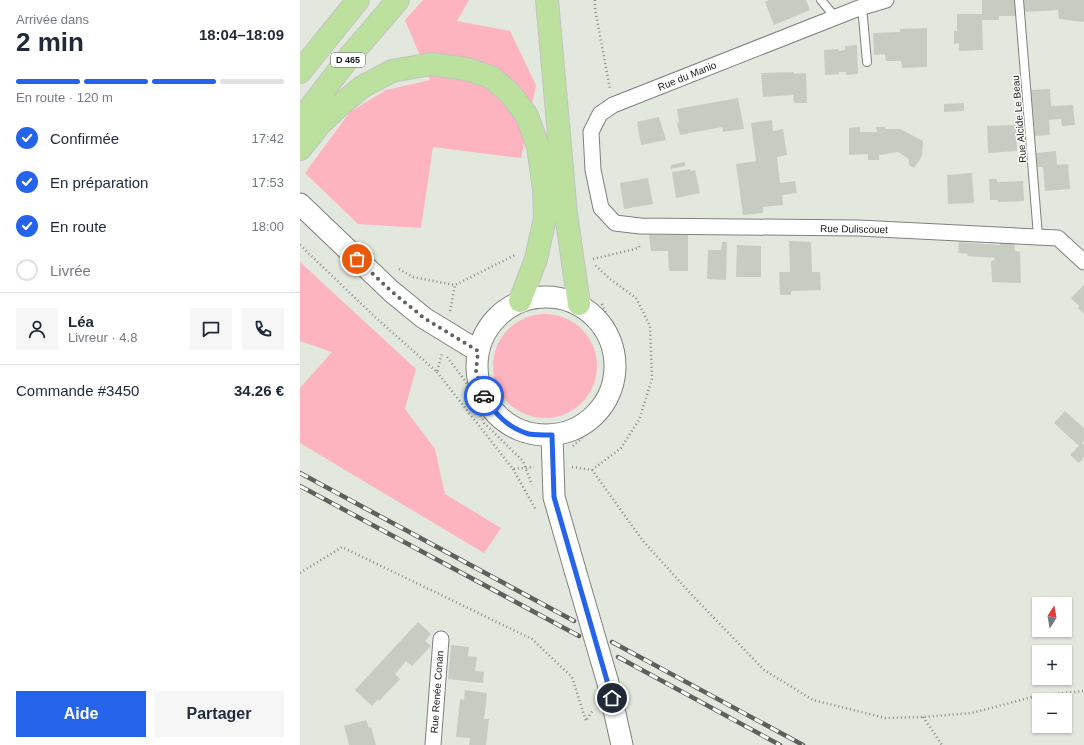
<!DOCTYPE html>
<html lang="fr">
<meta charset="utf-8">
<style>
:root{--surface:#fff;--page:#f6f6f7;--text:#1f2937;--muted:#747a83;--line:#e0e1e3;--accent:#2563eb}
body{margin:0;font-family:Helvetica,sans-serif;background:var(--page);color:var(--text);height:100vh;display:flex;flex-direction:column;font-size:15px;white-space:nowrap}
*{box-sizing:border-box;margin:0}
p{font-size:13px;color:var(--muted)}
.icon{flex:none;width:22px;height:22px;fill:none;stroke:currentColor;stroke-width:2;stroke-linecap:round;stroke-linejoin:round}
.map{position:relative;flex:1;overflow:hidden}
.sheet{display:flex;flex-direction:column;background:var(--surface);width:300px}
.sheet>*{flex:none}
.needle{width:26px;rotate:11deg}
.buttons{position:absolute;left:732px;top:597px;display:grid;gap:8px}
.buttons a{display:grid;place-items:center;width:40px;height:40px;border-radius:0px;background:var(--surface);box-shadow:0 1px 3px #0004;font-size:20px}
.pin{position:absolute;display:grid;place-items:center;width:34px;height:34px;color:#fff;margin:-17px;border:2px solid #fff;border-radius:50%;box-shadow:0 1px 4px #0007}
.courier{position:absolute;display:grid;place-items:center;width:40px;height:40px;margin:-20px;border:3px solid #2563eb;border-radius:50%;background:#fff;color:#222;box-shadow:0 1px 5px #0007}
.headline em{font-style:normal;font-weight:700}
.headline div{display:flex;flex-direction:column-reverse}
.headline{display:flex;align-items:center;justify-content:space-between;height:68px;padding:0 16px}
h1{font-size:26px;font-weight:700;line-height:30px}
.bar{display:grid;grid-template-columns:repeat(4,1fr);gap:6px 4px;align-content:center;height:48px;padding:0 16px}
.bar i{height:5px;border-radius:3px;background:var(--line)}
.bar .current{background:var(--accent)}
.bar p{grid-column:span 4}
.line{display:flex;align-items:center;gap:10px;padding:0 16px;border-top:1px solid var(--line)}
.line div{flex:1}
.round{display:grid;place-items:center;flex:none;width:42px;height:42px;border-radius:0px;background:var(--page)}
ol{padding:0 16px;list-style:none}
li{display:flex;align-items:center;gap:12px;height:44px}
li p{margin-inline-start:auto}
li .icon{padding:4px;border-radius:50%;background:var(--accent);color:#fff;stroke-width:4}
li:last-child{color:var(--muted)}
li i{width:22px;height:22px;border:2px solid var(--line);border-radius:50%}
.action{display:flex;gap:8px;margin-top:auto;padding:8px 16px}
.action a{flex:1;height:46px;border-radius:0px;background:var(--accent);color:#fff;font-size:16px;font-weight:700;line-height:46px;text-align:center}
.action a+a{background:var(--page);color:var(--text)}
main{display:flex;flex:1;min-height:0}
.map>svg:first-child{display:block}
.green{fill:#fdb4bf}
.building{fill:#c7ccc3}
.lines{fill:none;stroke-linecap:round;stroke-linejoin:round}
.lane-casing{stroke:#7d827a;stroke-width:10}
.street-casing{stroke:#7d827a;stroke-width:17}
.secondary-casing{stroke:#7d827a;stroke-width:23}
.highway-casing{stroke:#c3c3c2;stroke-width:24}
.path{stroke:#878c85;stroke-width:2.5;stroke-dasharray:1 3;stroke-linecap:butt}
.lane{stroke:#fff;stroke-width:8}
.street{stroke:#fff;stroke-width:15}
.secondary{stroke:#fff;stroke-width:21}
.highway{stroke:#bce09e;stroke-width:22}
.rail-casing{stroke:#5d605b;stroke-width:4.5}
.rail{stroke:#fff;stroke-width:3;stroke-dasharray:9;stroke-linecap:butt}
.secondary-bridge-casing{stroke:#7d827a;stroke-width:23;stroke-linecap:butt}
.secondary-bridge{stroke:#fff;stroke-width:21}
.done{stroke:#5e615c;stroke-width:4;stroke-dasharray:0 7.2}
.route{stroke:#2563eb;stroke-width:5}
.labels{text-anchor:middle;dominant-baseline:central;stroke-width:3;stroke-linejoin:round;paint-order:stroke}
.shield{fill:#fff;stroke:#5d5e5c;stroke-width:1}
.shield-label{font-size:9px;font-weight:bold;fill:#171916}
.street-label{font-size:10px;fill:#171916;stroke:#fff}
</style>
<main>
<section class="sheet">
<div class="headline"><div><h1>2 min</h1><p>Arrivée dans</p></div><em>18:04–18:09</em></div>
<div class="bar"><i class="current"></i><i class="current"></i><i class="current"></i><i></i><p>En route · 120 m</p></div>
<ol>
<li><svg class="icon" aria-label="check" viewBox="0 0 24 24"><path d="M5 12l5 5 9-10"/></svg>Confirmée<p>17:42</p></li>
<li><svg class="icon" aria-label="check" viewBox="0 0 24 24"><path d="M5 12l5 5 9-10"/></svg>En préparation<p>17:53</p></li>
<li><svg class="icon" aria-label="check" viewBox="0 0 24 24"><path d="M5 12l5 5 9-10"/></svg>En route<p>18:00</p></li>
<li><i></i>Livrée</li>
</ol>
<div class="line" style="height:72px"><a class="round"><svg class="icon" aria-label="person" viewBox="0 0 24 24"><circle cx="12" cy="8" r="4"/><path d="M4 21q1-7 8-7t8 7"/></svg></a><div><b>Léa</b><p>Livreur · 4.8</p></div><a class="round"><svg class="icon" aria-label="chat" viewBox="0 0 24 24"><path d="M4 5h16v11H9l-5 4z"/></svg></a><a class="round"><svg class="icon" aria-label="phone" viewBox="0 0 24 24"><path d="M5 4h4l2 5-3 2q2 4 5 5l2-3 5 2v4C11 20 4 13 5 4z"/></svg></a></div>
<div class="line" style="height:52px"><div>Commande #3450</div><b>34.26 €</b></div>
<div class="action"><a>Aide</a><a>Partager</a></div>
</section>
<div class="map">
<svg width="784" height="745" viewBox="0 0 784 745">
<rect width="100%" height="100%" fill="#e2e8de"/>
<!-- green -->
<path class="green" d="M 123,0 L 169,0 L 157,21 L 210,31 L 236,85 L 221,158 L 133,147 L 121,228 L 58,224 L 5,173 L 50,112 L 86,90 L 130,80 L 105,20 Z
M 0,262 L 116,369 L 105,409 L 135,449 L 145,494 L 201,528 L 184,553 L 0,443 L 0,388 L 32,352 L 0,341 Z
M193 366a52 52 0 1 1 104 0a52 52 0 1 1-104 0Z"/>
<!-- building -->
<path class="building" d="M 469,0 L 506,0 L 510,10 L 474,25 L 465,2 Z
M 682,0 L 715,0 L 716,16 L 699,16 L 699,20 L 682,20 L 683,50 L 659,51 L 659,43 L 654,44 L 654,31 L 657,31 L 657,14 L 682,14 Z
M 723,0 L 784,0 L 784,22 L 759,19 L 758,10 L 724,12 Z
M 627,28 L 627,67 L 602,68 L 601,61 L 586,61 L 585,54 L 574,55 L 573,33 L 600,32 L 600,29 Z
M 557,45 L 558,74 L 546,75 L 546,72 L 539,72 L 539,74 L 525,75 L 524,50 L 538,49 L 539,51 L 545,50 L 545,46 Z
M 494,72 L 494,74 L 506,73 L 507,103 L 494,103 L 493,95 L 463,97 L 461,73 Z
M 750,89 L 751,106 L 773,105 L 775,125 L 762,126 L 761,119 L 749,120 L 750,135 L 735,136 L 731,90 Z
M 438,98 L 444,129 L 423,132 L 422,127 L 380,135 L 377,123 L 379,122 L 377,109 Z
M 664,103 L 664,111 L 644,112 L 644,104 Z
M 359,117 L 366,140 L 341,145 L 337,122 Z
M 472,120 L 473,131 L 483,129 L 487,155 L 477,157 L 480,183 L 495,181 L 497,193 L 482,195 L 483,205 L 463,207 L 463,213 L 443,215 L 436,164 L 456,161 L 451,123 Z
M 716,125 L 717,151 L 688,153 L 687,126 Z
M 560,127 L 560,132 L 577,132 L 576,127 L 585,127 L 585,129 L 600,129 L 623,141 L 622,156 L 614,168 L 609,165 L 609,159 L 598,152 L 579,155 L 579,160 L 568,160 L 568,154 L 549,155 L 549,128 Z
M 756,151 L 757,165 L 768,164 L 770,189 L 745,191 L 743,167 L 737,167 L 736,153 Z
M 385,162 L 385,166 L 371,169 L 371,165 Z
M 390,169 L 390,171 L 395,170 L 400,193 L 376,198 L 372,172 Z
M 672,173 L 674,203 L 648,204 L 647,175 Z
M 348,178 L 353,204 L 324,209 L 320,183 Z
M 689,179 L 697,179 L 697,182 L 723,181 L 724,201 L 698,202 L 698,200 L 690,200 Z
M 349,235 L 388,235 L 388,271 L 369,271 L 368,251 L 351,251 Z
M 489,241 L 511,242 L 512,272 L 520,272 L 521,290 L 491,291 L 491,295 L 480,295 L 479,272 L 490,272 Z
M 422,242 L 427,242 L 426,280 L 407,279 L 408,250 L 421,250 Z
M 659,242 L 700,245 L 701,242 L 714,242 L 715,251 L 720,252 L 721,283 L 692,282 L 691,262 L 696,258 L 667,256 L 668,254 L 658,253 Z
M 437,245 L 461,246 L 461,277 L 436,277 Z
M 784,285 L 784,314 L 778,308 L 779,306 L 771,298 Z
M 765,411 L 784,428 L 784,441 L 782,443 L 784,445 L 784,457 L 779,463 L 770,455 L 779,446 L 754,423 Z
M 118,622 L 131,634 L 125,641 L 131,646 L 112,666 L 106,661 L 95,674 L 100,679 L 79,701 L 78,699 L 72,706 L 55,690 Z
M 151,645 L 169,647 L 168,656 L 177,657 L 175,671 L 184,672 L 183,683 L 148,679 Z
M 165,690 L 187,693 L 184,719 L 189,719 L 186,745 L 169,745 L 170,738 L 156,737 L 160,699 L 164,700 Z
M 66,720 L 69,728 L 71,727 L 76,745 L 49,745 L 44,726 Z"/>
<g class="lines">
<defs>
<path id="lane" d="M 521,0 L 535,17
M 719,0 L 738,236
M 561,7 L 563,17 L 567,62"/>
<path id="street" d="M 586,0 L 559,8 L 313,105 L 300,114 L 291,132 L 293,170 L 301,208 L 315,223 L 340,226 L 559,228 L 758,238 L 784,262
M 133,745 L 141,639"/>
<path id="secondary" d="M 0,204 L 91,291 L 124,318 L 178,351
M177 366a69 69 0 1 1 138 0a69 69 0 1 1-138 0Z
M 252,435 L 254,497 L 275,570
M 308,683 L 322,745"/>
<path id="highway" d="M 247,0 L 266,214 L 279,304
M 0,72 L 58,0
M 0,121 L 50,56 L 98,0
M 0,149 L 20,124 L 39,106 L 62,87 L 92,71 L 131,64 L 167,69 L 191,77 L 210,93 L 227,116 L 238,146 L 244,189 L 245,218 L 236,259 L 220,301"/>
</defs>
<!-- lane casing -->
<use href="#lane" class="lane-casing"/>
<!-- street casing -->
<use href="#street" class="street-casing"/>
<!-- secondary casing -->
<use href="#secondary" class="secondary-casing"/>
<!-- highway casing -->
<use href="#highway" class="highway-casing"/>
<!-- path -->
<path class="path" d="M 295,0 L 295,9 L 310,89
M 0,245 L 76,318 L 137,372 L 142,353
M 293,259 L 339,248 L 339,243
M 99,269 L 113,277 L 155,285 L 215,255
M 150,311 L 155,285
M 147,357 L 166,382 L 184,423 L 223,461 L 232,485
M 137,372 L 213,469 L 234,467
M 273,446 L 305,417 L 320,388 L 325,358 L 301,302
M 272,467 L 292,470 L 343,541 L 391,594 L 464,670 L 513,700 L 585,718 L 623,717 L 672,713 L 736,696 L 784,691
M 213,469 L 236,510
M 292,470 L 321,448 L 339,420 L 352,379 L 350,326 L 336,298 L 310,279 L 294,264
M 0,573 L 42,547 L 232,639 L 272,677 L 286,721 L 293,710
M 623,717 L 642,745"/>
<!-- lane -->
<use href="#lane" class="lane"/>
<!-- street -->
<use href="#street" class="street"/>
<!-- secondary -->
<use href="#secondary" class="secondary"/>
<!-- highway -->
<use href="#highway" class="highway"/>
<defs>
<path id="rail" d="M 0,473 L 274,621
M 0,486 L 279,636
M 312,642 L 503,745
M 318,657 L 480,745"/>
</defs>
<!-- rail casing -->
<use href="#rail" class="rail-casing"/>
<!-- rail -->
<use href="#rail" class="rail"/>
<defs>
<path id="secondary-bridge" d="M 275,570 L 308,683"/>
</defs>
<!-- secondary-bridge casing -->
<use href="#secondary-bridge" class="secondary-bridge-casing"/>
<!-- secondary-bridge -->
<use href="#secondary-bridge" class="secondary-bridge"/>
</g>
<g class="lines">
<!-- done -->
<path class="done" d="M 57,259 L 91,291 L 124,318 L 178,351 L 176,372 L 184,396"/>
<!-- route -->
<path class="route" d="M 184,396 C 195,414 208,428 229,434 C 236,435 244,435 252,435 L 254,497 L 312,698"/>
</g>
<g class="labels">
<!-- shield labels -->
<rect class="shield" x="31" y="53" width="34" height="14" rx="3"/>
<g class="shield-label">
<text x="48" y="60">D 465</text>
</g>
<!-- street labels -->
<g class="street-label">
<text transform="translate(387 76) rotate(-22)">Rue du Manio</text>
<text transform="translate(719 119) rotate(-95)">Rue Alcide Le Beau</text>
<text transform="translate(554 229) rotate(1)">Rue Duliscouet</text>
<text transform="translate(137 692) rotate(-86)">Rue Renée Conan</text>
</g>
</g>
</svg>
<div class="buttons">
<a><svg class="needle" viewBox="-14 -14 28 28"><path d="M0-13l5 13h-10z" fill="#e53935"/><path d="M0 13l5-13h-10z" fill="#747a83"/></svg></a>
<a>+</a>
<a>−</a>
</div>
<div class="pin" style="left:57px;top:259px;background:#ea580c"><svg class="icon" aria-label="bag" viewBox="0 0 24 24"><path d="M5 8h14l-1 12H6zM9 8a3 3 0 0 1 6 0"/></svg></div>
<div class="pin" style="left:312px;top:698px;background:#1f2937"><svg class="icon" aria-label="home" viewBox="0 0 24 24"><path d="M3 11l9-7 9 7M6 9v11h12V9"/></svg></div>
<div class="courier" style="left:184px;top:396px"><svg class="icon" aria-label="car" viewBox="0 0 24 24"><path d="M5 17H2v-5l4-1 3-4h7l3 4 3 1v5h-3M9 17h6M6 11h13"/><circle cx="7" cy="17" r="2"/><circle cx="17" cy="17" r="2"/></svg></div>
</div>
</main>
